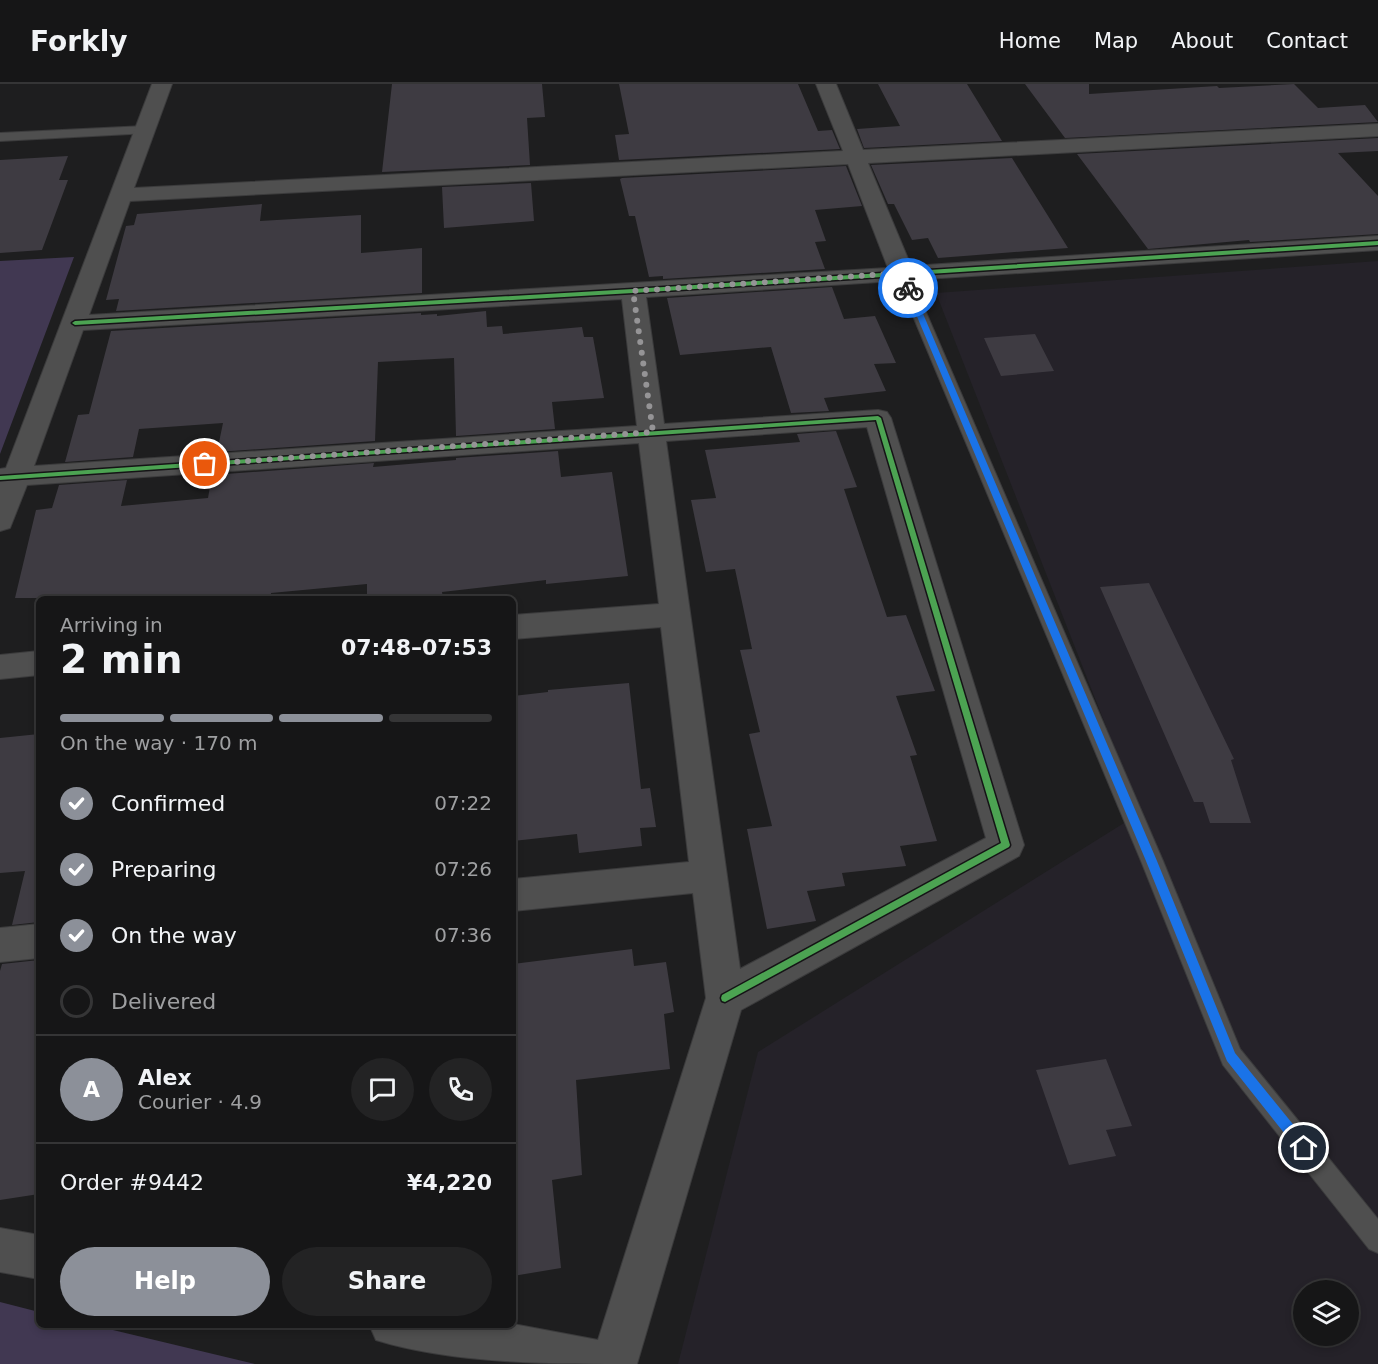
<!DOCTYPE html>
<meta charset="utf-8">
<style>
:root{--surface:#161617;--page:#232324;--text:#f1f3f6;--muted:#9e9fa1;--line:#353536;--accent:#8c9099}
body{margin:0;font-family:"DejaVu Sans",sans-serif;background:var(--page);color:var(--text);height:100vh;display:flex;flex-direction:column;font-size:22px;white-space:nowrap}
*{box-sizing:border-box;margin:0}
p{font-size:20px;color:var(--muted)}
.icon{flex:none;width:33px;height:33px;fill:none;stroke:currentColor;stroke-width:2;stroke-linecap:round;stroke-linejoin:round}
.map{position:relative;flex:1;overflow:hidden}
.details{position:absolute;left:36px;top:512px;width:480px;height:732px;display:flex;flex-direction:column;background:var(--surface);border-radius:9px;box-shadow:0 3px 9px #0003,0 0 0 2px var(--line)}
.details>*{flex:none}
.tools{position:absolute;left:1293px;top:1196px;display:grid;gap:12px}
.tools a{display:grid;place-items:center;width:66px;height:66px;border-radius:50%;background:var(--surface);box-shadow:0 3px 9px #0003,0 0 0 2px var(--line);font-size:30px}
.pin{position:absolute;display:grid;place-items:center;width:51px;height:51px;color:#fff;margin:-26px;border:3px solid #fff;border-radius:50%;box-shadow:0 2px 6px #0007}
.courier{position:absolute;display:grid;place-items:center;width:60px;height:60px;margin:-30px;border:4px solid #1a73e8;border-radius:50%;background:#fff;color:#222;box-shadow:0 2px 8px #0007}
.head em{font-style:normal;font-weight:700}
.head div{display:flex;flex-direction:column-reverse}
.head{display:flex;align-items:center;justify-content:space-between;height:102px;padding:0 24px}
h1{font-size:39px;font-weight:700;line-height:45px}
.bar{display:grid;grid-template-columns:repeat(4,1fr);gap:9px 6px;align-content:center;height:72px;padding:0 24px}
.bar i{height:8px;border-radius:4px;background:var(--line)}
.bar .on{background:var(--accent)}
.bar p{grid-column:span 4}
.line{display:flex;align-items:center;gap:15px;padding:0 24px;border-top:2px solid var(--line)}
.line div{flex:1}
.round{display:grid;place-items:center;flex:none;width:63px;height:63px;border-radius:32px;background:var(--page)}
ol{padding:0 24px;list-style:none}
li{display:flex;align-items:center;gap:18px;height:66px}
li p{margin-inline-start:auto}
li .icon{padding:6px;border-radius:50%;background:var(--accent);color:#fff;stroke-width:4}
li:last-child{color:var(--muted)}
li i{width:33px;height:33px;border:3px solid var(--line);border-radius:50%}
.action{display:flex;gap:12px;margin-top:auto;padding:12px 24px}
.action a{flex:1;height:69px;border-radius:36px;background:var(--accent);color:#fff;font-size:24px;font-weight:700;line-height:69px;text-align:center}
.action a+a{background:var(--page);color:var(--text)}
header{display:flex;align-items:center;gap:36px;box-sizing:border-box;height:84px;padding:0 30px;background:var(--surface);border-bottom:2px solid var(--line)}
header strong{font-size:28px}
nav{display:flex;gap:33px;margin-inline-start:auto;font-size:21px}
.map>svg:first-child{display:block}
.built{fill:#252229;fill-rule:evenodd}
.green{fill:#413852}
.building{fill:#3e3b42}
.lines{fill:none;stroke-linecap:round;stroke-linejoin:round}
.lane-casing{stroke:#3b3b3c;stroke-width:2}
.street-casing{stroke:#3b3b3c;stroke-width:2}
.lane{fill:#4f4f4f;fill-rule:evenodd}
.street{fill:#4f4f4f;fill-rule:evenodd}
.cycleway-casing{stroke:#151416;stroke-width:3}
.cycleway{fill:#4ca352;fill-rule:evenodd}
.route{fill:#1a73e8}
.done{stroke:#959496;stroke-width:6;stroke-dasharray:0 10.8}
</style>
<header>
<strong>Forkly</strong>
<nav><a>Home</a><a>Map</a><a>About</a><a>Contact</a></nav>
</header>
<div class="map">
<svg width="1378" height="1280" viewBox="0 0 1378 1280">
<rect width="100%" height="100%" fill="#1e1e1f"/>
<!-- built -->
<path class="built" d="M 1378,177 L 1378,1280 L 678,1280 L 758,968 L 1140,729 L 936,209 ZM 1304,1206 L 1348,1206 L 1348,1251 L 1304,1251 Z"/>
<!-- green -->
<path class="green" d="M 74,173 L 0,370 L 0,177 Z
M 0,1218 L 39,1228 L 39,1240 L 92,1241 L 255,1280 L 0,1280 Z"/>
<!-- building -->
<path class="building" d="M 392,0 L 542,0 L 545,33 L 527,34 L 530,81 L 382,88 Z
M 619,0 L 798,0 L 818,47 L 832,46 L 840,65 L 619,76 L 615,51 L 629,50 Z
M 878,0 L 967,0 L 1002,57 L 864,64 L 857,45 L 900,42 Z
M 1025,0 L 1089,0 L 1089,10 L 1217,2 L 1219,4 L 1294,0 L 1318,24 L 1365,21 L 1378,38 L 1065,54 Z
M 1378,54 L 1378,67 L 1338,69 L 1378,112 L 1378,150 L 1250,158 L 1249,156 L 1148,165 L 1077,70 Z
M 68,72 L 59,96 L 68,96 L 42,166 L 0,169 L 0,76 Z
M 1012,74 L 1068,164 L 938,174 L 928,154 L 912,156 L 894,120 L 888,120 L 871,81 Z
M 846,82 L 862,122 L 815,126 L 826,157 L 815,158 L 825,185 L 663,195 L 663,192 L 649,193 L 635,132 L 629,132 L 620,95 L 622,94 Z
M 531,99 L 534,137 L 444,144 L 442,103 Z
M 262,120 L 260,137 L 361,131 L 361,169 L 422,164 L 422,209 L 116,227 L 119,215 L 106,216 L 126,142 L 134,141 L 137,130 Z
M 832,203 L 844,235 L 875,232 L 896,279 L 874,280 L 886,307 L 824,314 L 829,327 L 791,329 L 771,263 L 680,271 L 667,214 Z
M 486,227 L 487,243 L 502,242 L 503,250 L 582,243 L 584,253 L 593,253 L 604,314 L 552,318 L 555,345 L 456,352 L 454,274 L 378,278 L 375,357 L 217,368 L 223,339 L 139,345 L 133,373 L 65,378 L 78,331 L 89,330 L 111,247 L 421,229 L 421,231 L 437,230 L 437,232 Z
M 1035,250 L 1054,287 L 1001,292 L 984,254 Z
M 836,347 L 857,403 L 844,405 L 887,533 L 906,531 L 935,607 L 896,612 L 917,671 L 910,672 L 937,757 L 900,762 L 906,782 L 842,789 L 845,802 L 807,807 L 816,837 L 767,845 L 747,745 L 772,742 L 749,650 L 760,648 L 740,566 L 752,565 L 735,485 L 706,488 L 691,416 L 716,414 L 705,366 L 800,358 L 797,350 Z
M 558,367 L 561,393 L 612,388 L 628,492 L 546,500 L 546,496 L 442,508 L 443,514 L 367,514 L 367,500 L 271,509 L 271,514 L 15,514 L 36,426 L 52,424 L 59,401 L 127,396 L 121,422 L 208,414 L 212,391 L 374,379 L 373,383 L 456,376 L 456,374 Z
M 1149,499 L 1234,675 L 1231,676 L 1251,739 L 1210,739 L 1203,718 L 1194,718 L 1100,503 Z
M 629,599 L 641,705 L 650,704 L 656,743 L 640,744 L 642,762 L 579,769 L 577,750 L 513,757 L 513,612 L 548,608 L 548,606 Z
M 39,650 L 39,786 L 35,786 L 39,787 L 39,838 L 12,841 L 25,787 L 0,789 L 0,654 Z
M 632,865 L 634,882 L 666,878 L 674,928 L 664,930 L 670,985 L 576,996 L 582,1091 L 552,1096 L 561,1184 L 513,1192 L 513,880 Z
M 39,876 L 39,1110 L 0,1116 L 0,887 L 2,880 Z
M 1106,975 L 1132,1042 L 1106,1046 L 1116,1072 L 1069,1081 L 1036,986 Z"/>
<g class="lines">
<defs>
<path id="lane" d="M 145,42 L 151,46 L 149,49 L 0,57 L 0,49 Z
M 902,185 L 909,189 L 1163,777 L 1240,965 L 1378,1135 L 1378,1169 L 1369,1165 L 1223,981 L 1141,777 L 895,189 Z"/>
<path id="street" d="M 152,0 L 172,0 L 134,104 L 843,67 L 816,0 L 836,0 L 863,66 L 1378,40 L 1378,52 L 868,79 L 911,182 L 1378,152 L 1378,166 L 646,213 L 664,340 L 878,326 L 887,328 L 891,334 L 1024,761 L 1019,772 L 741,926 L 637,1280 C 554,1280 453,1280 376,1256 L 369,1240 L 513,1240 L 598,1256 L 706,914 L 693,809 L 513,827 L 513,795 L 689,778 L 661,543 L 513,555 L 513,531 L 659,520 L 639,359 L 27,401 L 10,444 L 0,447 L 0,385 L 6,384 ZM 848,80 L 888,184 L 89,231 L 130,117 ZM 622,215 L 637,342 L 34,382 L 83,246 ZM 867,343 L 986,754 L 740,885 L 666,357 Z
M 39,567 L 39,591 L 0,595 L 0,571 Z
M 39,840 L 39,874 L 0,878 L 0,844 Z
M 0,1144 L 39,1151 L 39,1195 L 0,1188 Z"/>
</defs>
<!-- lane casing -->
<use href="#lane" class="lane-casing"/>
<!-- street casing -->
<use href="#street" class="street-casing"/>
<!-- lane -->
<use href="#lane" class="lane"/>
<!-- street -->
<use href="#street" class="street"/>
<defs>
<path id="cycleway" d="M 1378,157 L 1378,161 L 633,209 L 75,241 L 72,239 L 75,237 L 633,205 Z
M 878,332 L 881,334 L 1010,761 L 1009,763 L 725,918 L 722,917 L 721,914 L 722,911 L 1001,759 L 876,336 L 0,396 L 0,392 Z"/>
</defs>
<!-- cycleway casing -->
<use href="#cycleway" class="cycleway-casing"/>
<!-- cycleway -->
<use href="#cycleway" class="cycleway"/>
</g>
<!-- route -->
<path class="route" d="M 908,201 L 912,204 L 1157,777 L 1235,969 L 1309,1060 L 1311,1064 L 1309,1069 L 1304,1071 L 1300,1069 L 1227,977 L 1146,777 L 905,204 Z"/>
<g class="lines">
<!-- done -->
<path class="done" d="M 205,380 L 653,348 L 633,207 L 902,189 L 908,204"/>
</g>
</svg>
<div class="tools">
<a><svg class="icon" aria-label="layers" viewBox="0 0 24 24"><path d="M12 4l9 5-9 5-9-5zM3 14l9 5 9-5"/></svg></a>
</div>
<div class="pin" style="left:205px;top:380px;background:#ea580c"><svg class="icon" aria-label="bag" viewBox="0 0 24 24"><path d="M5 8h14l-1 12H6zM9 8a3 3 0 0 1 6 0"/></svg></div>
<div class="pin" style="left:1304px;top:1064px;background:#1f2937"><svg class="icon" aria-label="home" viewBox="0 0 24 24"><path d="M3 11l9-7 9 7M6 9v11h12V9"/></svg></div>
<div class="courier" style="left:908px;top:204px"><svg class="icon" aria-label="bike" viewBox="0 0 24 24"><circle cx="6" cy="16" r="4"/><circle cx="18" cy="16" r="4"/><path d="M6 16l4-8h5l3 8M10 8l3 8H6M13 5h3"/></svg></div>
<section class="details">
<div class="head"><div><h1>2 min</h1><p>Arriving in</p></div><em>07:48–07:53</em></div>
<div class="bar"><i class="on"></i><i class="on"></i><i class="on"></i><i></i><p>On the way · 170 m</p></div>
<ol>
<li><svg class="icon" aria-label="check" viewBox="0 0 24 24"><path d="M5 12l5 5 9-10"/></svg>Confirmed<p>07:22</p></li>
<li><svg class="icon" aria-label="check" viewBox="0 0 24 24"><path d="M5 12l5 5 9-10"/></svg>Preparing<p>07:26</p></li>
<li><svg class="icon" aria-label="check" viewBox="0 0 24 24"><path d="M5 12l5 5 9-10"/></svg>On the way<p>07:36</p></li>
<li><i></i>Delivered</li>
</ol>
<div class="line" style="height:108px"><b class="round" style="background:var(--accent);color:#fff">A</b><div><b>Alex</b><p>Courier · 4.9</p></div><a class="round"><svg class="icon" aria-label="chat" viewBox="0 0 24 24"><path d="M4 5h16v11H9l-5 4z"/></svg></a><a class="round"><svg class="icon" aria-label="phone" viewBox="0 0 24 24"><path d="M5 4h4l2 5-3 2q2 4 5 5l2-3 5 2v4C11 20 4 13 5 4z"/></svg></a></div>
<div class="line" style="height:78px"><div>Order #9442</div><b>¥4,220</b></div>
<div class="action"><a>Help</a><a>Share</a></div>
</section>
</div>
